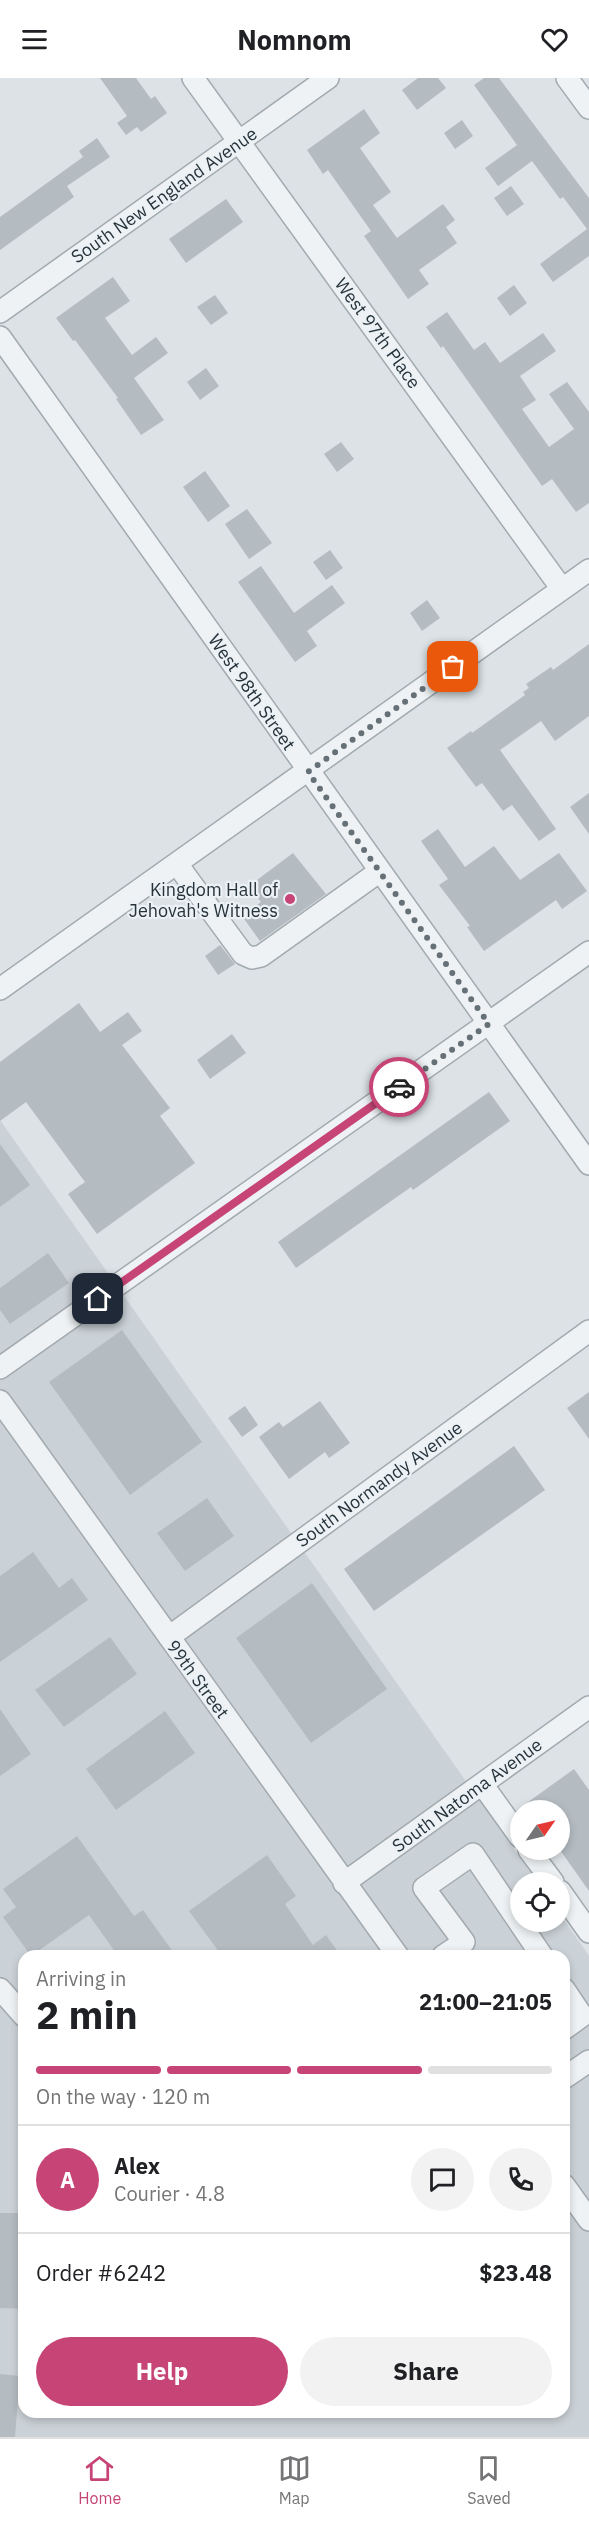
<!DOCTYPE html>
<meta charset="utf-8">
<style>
:root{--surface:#fff;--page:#f2f2f2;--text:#202124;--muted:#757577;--line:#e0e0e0;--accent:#c74576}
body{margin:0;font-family:"IBM Plex Sans",sans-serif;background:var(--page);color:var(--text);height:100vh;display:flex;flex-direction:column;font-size:22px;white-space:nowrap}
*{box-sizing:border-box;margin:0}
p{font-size:20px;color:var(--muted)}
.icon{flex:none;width:33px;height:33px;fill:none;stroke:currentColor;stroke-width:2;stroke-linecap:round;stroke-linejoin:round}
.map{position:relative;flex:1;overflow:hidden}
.side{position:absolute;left:18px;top:1872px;width:552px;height:468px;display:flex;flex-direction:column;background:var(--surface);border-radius:18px;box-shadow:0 3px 9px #0003}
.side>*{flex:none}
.needle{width:39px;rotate:56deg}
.controls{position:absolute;left:510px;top:1722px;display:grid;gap:12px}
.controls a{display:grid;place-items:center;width:60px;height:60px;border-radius:50%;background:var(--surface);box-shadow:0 3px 9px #0003;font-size:30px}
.pin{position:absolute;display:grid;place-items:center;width:51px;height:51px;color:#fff;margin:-26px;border-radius:12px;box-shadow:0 3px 9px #0006}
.courier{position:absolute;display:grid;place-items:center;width:60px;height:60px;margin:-30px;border:4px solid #c74576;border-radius:50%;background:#fff;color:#222;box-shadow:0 2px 8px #0007}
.headline em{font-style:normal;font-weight:700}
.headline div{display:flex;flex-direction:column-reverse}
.headline{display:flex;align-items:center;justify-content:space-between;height:102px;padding:0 18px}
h1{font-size:39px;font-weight:700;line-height:45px}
.bar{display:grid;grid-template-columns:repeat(4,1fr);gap:9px 6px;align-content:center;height:72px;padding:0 18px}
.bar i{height:8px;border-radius:4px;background:var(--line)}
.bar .active{background:var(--accent)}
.bar p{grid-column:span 4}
.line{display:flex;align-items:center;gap:15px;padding:0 18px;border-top:2px solid var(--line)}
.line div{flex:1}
.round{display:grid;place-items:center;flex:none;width:63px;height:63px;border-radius:32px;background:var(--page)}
.primary-button{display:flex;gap:12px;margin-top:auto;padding:12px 18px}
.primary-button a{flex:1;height:69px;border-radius:36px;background:var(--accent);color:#fff;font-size:24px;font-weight:700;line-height:69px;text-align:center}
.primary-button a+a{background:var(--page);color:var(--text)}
header{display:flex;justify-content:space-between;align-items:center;height:78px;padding:0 18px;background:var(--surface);font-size:27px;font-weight:700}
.menu{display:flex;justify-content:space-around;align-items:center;height:84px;border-top:2px solid var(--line);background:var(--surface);font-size:16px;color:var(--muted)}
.menu a{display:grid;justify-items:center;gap:3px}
.menu .active{color:var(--accent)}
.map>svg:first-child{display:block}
.built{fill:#cbd2d7;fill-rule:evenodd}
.building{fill:#b4bcc2}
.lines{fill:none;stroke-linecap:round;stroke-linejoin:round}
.minor-casing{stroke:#a2aaaf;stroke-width:24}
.minor{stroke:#eff2f4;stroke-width:21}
.done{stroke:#667077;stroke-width:6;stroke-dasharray:0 10.8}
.route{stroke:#c74576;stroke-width:8}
.poi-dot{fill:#c74576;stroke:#ebf1f4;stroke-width:2}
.labels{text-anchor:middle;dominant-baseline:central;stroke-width:4.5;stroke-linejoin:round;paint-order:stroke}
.street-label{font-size:18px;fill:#27333b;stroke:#ebf1f4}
.poi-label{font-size:18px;fill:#27333b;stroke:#ebf1f4;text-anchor:end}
</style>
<header><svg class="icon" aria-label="menu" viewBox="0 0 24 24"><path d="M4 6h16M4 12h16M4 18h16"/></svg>Nomnom<svg class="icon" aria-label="heart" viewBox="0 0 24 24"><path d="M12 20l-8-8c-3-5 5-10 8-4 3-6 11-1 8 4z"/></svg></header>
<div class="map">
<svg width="589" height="2359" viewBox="0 0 589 2359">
<rect width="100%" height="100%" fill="#dce2e6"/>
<!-- built -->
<path class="built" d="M 0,1042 L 537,1804 L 520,1804 L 520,1844 L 560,1844 L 560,1836 L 589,1878 L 589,2359 L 0,2359 ZM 24,1878 L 564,1878 L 564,2334 L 24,2334 Z"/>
<!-- building -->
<path class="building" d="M 100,0 L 136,0 L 151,21 L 155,18 L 167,35 L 141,54 L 137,49 L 126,57 L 117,45 L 127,38 Z
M 418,0 L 438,0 L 446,10 L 417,32 L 402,12 Z
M 484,0 L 499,0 L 589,120 L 589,178 L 553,204 L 540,186 L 587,151 L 563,119 L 560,121 L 532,83 L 498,108 L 485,90 L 517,67 L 474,7 Z
M 364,31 L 380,55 L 360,70 L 391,114 L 373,127 L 397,160 L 443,126 L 455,142 L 446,149 L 457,165 L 419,192 L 429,206 L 408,221 L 364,158 L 371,153 L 328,92 L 323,96 L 307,72 Z
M 462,42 L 473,58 L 455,71 L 444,55 Z
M 97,60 L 110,79 L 67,108 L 74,119 L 0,172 L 0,139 L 83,79 L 79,73 Z
M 511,108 L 524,126 L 507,138 L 494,120 Z
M 226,121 L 243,144 L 186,185 L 169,161 Z
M 113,199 L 130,223 L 105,240 L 132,277 L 156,259 L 168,275 L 134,300 L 164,342 L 141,357 L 116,321 L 118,320 L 75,262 L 73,263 L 56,240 Z
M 514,207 L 527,225 L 510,238 L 497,220 Z
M 215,217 L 228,235 L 211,247 L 197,229 Z
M 447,234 L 474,272 L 485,264 L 500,285 L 543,255 L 556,273 L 520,298 L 536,322 L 522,331 L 549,369 L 574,351 L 549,316 L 567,304 L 589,334 L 589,425 L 576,434 L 552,401 L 542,408 L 443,268 L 441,270 L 426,249 Z
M 206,290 L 219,308 L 200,322 L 187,304 Z
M 341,364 L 354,381 L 337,394 L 324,376 Z
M 205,393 L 230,428 L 208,444 L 183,409 Z
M 247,431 L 272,465 L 249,481 L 225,446 Z
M 330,472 L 343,490 L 326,502 L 313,484 Z
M 261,488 L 294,535 L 332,507 L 345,525 L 307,553 L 317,568 L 295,584 L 238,504 Z
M 427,522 L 440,540 L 422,553 L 410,535 Z
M 589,566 L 589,638 L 555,663 L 541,643 L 500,672 L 556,751 L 539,763 L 512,727 L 503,733 L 482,705 L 476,709 L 447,670 L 471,653 L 472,655 L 525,617 L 523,614 L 529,610 L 526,606 L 551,589 L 553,592 Z
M 589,715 L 589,756 L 570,729 Z
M 438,751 L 465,789 L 494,768 L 520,802 L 559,775 L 587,813 L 562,831 L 556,822 L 484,873 L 467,849 L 470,848 L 439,807 L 448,801 L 421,763 Z
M 293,775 L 326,816 L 260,863 L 242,838 L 261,824 L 249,808 Z
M 220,867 L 235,886 L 218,897 L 205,878 Z
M 79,925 L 100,954 L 128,934 L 142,953 L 122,967 L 170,1030 L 160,1038 L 195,1085 L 97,1156 L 68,1116 L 85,1104 L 26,1024 L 0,1043 L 0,984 Z
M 232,956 L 246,975 L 210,1001 L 197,982 Z
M 489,1014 L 510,1043 L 413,1112 L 411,1109 L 296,1190 L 278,1164 Z
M 0,1066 L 30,1107 L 0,1129 Z
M 48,1175 L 69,1205 L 10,1246 L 0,1232 L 0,1210 Z
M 122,1252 L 202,1364 L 130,1417 L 49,1304 Z
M 589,1314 L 589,1361 L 567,1330 Z
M 320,1323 L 350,1365 L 329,1380 L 325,1374 L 289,1401 L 259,1359 L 279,1344 L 283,1349 Z
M 245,1328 L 258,1347 L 242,1359 L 228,1340 Z
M 514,1368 L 545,1412 L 374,1533 L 344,1491 Z
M 207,1420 L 234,1458 L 185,1493 L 157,1455 Z
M 33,1474 L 59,1510 L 72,1500 L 88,1522 L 0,1584 L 0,1498 Z
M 312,1505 L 387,1611 L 311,1665 L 236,1560 Z
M 110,1559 L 137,1596 L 64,1649 L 35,1612 Z
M 0,1631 L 31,1676 L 0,1698 Z
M 165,1633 L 195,1675 L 116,1732 L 86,1691 Z
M 574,1691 L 589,1712 L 589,1813 L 560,1772 L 560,1732 L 517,1732 Z
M 77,1758 L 134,1838 L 143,1832 L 176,1878 L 118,1878 L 89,1837 L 31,1878 L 3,1839 L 16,1829 L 3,1811 Z
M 267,1777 L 296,1818 L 285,1826 L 313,1867 L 326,1857 L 341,1878 L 222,1878 L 189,1833 Z
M 0,2135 L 24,2135 L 24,2231 L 0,2230 Z
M 0,2296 L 20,2298 L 15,2359 L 0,2359 Z"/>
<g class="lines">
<defs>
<path id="minor" d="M 193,0 L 562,511
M 567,0 L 589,30
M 0,234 L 328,0
M 0,259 L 589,1086
M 177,786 L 243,876 L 252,880 L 261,878 L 380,793
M 0,911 L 589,492
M 0,1290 L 589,874
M 0,1323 L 398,1878
M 169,1559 L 589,1253
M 482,1706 L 520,1759
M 529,1772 L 553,1804
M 344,1805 L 589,1629
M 560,1813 L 589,1854
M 443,1878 L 464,1864 L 424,1810 L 473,1776 L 542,1878
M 0,1911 L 24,1938
M 564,1911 L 582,1938 L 564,1951
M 564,2000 L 589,1983
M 564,2107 L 589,2142"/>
</defs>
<!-- minor casing -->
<use href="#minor" class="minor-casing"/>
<!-- minor -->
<use href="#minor" class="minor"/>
</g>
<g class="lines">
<!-- done -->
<path class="done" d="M 399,1009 L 489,946 L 308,694 L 453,589"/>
<!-- route -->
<path class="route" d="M 98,1221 L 399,1009"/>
</g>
<!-- markers -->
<circle class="poi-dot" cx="290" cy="821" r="6"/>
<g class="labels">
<!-- street labels -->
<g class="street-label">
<text transform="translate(164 117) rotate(-35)">South New England Avenue</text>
<text transform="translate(378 255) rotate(54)">West 97th Place</text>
<text transform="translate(252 614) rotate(55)">West 98th Street</text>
<text transform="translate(379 1406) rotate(-36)">South Normandy Avenue</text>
<text transform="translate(198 1601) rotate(54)">99th Street</text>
<text transform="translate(467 1717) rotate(-36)">South Natoma Avenue</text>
</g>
<!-- poi labels -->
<g class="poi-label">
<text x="278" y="811">Kingdom Hall of<tspan x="278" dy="21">Jehovah's Witness</tspan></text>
</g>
</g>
</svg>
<div class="controls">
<a><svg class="needle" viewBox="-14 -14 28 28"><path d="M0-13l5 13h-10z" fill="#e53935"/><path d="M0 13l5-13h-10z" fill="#757577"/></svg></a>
<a><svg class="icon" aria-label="locate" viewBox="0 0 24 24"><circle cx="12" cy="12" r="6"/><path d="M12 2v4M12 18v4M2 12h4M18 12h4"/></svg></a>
</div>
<div class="pin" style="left:453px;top:589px;background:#ea580c"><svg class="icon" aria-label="bag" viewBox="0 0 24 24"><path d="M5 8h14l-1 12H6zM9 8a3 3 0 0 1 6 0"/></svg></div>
<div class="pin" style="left:98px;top:1221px;background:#1f2937"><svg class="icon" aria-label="home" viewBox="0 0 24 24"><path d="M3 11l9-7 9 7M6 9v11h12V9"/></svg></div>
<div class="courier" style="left:399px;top:1009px"><svg class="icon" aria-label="car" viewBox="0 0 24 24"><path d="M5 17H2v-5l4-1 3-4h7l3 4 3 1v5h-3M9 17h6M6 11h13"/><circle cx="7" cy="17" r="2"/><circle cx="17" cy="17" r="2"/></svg></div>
<section class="side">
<div class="headline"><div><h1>2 min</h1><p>Arriving in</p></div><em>21:00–21:05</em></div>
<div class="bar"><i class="active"></i><i class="active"></i><i class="active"></i><i></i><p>On the way · 120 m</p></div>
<div class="line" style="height:108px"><b class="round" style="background:var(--accent);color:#fff">A</b><div><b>Alex</b><p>Courier · 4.8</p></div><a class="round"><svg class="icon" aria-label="chat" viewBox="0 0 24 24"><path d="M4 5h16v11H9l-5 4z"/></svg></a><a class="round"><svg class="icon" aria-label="phone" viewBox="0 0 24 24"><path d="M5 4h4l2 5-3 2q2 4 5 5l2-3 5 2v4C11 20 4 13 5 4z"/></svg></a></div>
<div class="line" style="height:78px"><div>Order #6242</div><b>$23.48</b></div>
<div class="primary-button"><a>Help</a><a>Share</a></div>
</section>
</div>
<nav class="menu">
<a class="active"><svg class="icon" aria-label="home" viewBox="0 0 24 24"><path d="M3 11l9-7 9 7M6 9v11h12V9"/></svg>Home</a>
<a><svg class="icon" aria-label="map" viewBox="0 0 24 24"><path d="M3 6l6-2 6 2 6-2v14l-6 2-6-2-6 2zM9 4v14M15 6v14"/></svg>Map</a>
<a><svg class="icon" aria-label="saved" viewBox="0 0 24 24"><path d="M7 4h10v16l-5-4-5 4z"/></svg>Saved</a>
</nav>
